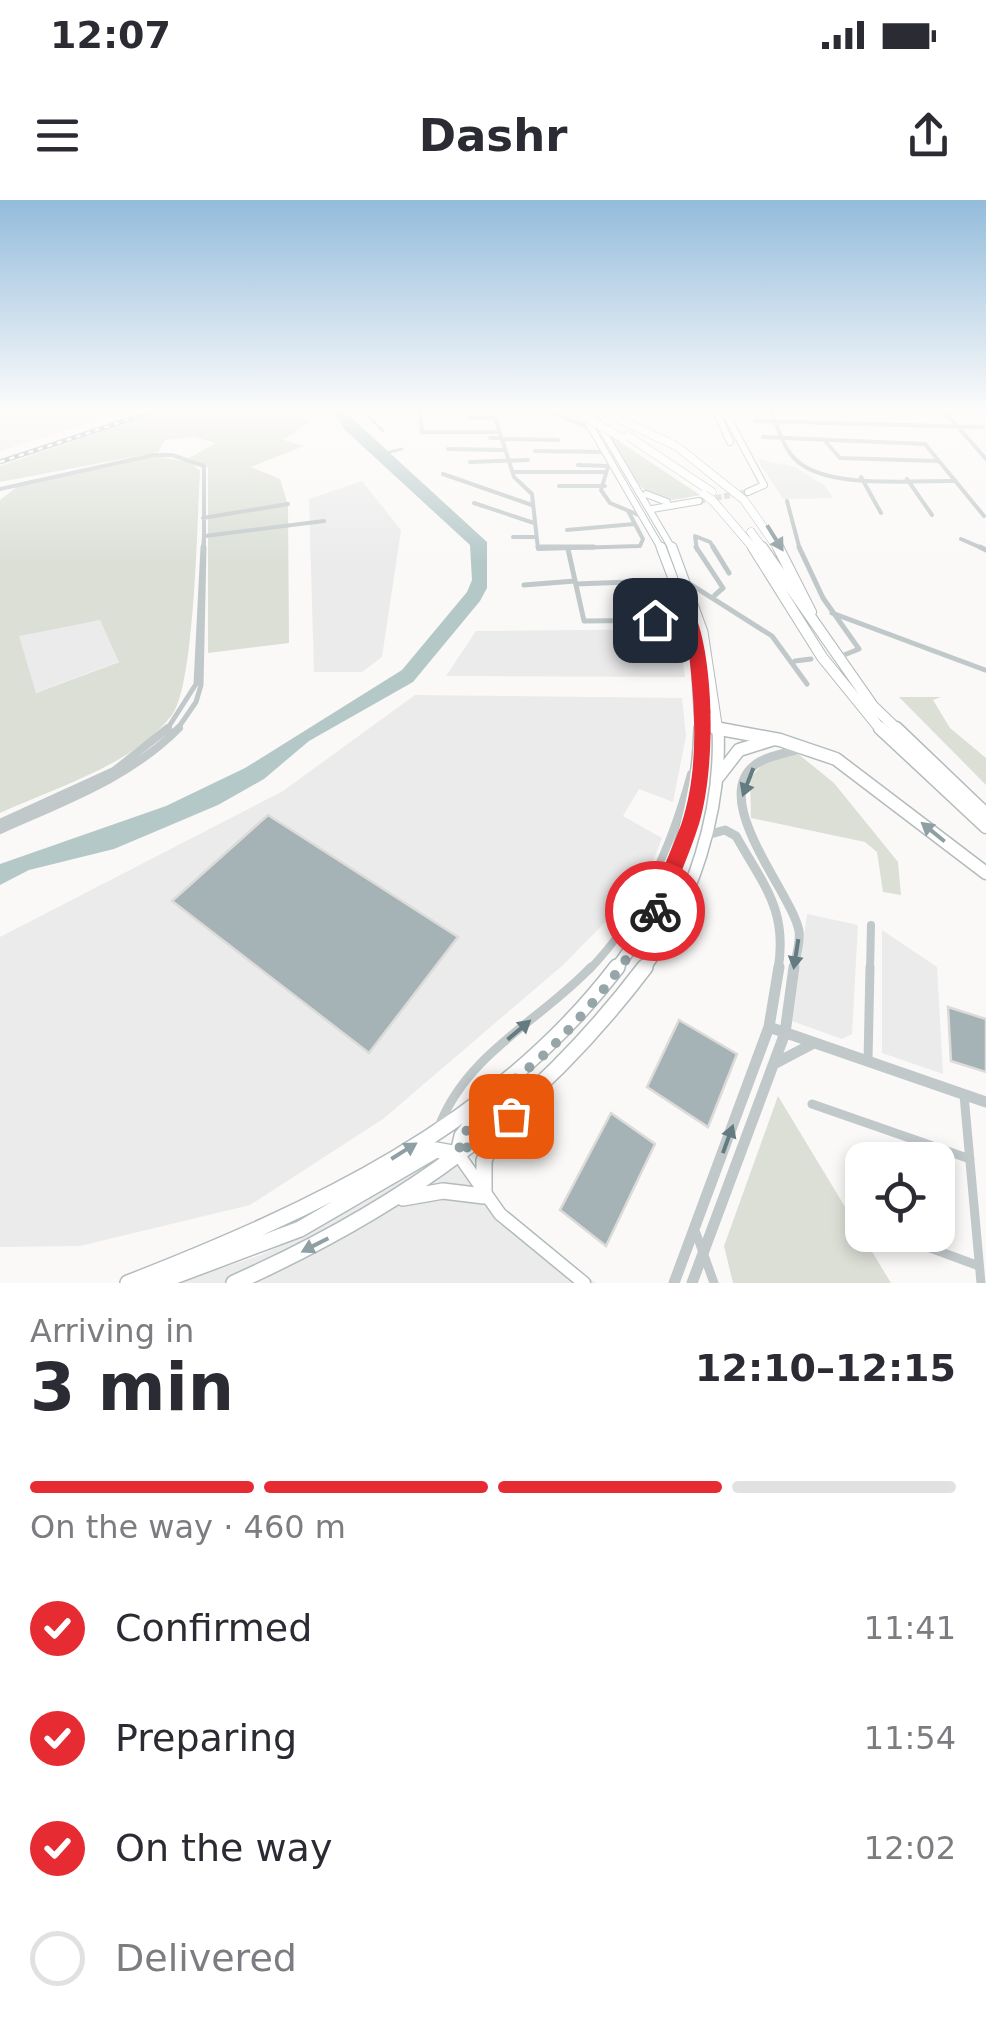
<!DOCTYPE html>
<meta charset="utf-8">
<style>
:root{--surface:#fff;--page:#f7f7f7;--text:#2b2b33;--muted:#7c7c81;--line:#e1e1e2;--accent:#e62b32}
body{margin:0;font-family:"DejaVu Sans",sans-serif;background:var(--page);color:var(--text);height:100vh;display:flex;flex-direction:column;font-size:38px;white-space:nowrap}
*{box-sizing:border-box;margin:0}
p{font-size:32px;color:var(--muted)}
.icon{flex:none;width:55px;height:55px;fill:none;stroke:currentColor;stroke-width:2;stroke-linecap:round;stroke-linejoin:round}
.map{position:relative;height:1083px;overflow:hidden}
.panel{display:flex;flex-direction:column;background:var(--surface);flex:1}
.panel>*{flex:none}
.buttons{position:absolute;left:845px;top:942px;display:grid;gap:20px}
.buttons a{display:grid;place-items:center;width:110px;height:110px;border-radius:20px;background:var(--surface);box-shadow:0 5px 15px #0003;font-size:50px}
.pin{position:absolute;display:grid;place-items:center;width:85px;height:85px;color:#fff;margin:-42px;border-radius:20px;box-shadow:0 5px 15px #0006}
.courier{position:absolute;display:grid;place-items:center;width:100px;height:100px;margin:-50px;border:8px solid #e62b32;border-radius:50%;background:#fff;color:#222;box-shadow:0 2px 12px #0007}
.head em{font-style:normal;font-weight:800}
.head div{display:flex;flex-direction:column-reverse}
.head{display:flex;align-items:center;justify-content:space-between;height:170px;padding:0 30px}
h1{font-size:65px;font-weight:800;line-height:75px}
.bar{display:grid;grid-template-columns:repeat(4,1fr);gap:15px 10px;align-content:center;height:120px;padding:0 30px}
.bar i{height:12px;border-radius:8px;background:var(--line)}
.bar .selected{background:var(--accent)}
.bar p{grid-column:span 4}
ol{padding:0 30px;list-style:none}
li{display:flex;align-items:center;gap:30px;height:110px}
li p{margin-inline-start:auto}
li .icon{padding:10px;border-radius:50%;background:var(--accent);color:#fff;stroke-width:4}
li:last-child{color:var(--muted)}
li i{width:55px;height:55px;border:5px solid var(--line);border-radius:50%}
.status{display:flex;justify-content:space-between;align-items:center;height:70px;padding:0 50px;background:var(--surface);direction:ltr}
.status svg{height:28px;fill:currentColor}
header{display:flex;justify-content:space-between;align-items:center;height:130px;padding:0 30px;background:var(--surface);font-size:45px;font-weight:800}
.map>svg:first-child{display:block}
.built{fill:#ebebeb}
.green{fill:#dbdfd6;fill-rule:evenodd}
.water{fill:#b5c8c8}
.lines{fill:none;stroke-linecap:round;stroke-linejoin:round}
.stream{stroke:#b5c8c8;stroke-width:2.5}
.building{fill:#a5b3b6;stroke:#dcdbda;stroke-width:2.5}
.secondary-tunnel{stroke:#d3d9d8;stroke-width:6;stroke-dasharray:6 2.5;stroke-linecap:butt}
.secondary-far1-casing{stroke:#b1bbbd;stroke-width:8}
.secondary-casing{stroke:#b1bbbd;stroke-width:15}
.primary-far3-casing{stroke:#b2bbbd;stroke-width:8}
.primary-far2-casing{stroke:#b2bbbd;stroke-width:11}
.primary-far1-casing{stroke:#b2bbbd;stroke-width:14}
.primary-casing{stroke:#b2bbbd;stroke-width:18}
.motorway-far2-casing{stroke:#b4bbbd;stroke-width:9}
.motorway-far1-casing{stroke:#b4bbbd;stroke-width:12}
.motorway-casing{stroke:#b4bbbd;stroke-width:15}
.minor-far3{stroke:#c1c8ca;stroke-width:4}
.minor-far2{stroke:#c1c8ca;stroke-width:5}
.minor-far1{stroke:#c1c8ca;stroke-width:8}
.minor{stroke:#c1c8ca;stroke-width:9}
.tertiary-far1{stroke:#c1c8ca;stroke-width:9}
.tertiary{stroke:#c1c8ca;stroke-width:11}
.secondary-far1{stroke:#fff;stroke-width:6}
.secondary{stroke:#fff;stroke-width:12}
.primary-far3{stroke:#fff;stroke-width:6}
.primary-far2{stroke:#fff;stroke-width:9}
.primary-far1{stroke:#fff;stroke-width:11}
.primary{stroke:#fff;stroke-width:15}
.motorway-far2{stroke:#fff;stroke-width:8}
.motorway-far1{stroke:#fff;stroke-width:10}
.motorway{stroke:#fff;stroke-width:12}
.rail-casing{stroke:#a0acaf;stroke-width:5}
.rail{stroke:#fff;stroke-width:2.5;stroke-dasharray:5;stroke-linecap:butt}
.motorway-bridge-casing{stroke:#b4bbbd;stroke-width:9;stroke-linecap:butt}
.motorway-bridge{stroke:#fff;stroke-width:8}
.oneway{fill:#8fa0a4}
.oneway2{fill:#647c81}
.route{fill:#e62b32}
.done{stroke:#95a5a8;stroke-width:10;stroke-dasharray:0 18}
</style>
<div class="status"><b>12:07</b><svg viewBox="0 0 49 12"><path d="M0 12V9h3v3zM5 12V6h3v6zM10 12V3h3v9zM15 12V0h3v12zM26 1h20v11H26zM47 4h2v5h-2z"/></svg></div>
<header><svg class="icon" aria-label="menu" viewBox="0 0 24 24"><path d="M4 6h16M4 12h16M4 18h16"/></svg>Dashr<svg class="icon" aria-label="share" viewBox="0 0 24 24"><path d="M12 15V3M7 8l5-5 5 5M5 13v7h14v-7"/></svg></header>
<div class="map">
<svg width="986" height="1083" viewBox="0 0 986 1083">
<rect width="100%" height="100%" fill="#faf9f7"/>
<!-- built -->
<path class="built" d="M 0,211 L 19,213 L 127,211 L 0,251 Z
M 757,259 L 795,267 L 824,285 L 833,298 L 783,299 Z
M 362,281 L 401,330 L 382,457 L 362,472 L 314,472 L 309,299 Z
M 638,389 L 668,389 L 676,417 L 624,417 L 620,397 Z
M 100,420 L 120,461 L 35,493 L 18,435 Z
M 678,429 L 685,477 L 446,476 L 476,431 Z
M 415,495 L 682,498 L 686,536 L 673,602 L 639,589 L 623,616 L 662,638 L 645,682 L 563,765 L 383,919 L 250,1005 L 80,1046 L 0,1047 L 0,737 L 283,591 Z
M 807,714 L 858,725 L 852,834 L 842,839 L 792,821 Z
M 882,730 L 937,767 L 943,874 L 882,853 Z
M 452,944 L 501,1012 L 596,1083 L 175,1083 L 261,1055 L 364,1003 Z"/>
<!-- green -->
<path class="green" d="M 162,211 L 291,211 L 288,214 L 313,220 L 283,240 L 304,246 L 251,267 L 280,279 L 288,305 L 289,443 L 208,453 L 208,267 L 189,258 L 216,243 L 194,237 L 165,240 L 158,252 L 0,282 L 0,266 Z
M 611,236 L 700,295 C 688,297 671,302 659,299 C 639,292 616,255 611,236 Z
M 156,256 L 192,263 L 200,271 C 197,319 195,485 172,515 C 134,565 56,587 0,613 L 0,300 L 23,282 ZM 100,420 L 119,462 L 36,493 L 19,436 Z
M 899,497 L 941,497 L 933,500 L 950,528 L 986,558 L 986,585 Z
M 797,553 L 834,583 L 898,662 L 901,695 L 883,692 L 877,652 L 865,642 L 751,618 L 750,578 L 764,563 Z
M 778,896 L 891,1083 L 733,1083 L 724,1046 Z"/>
<!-- water -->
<path class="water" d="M 333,211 L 344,211 L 487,342 L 487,388 L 480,401 L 413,482 L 309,541 L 264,579 L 218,605 L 114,649 L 29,670 L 0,685 L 0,664 L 166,606 L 245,568 L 402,470 L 467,392 L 472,380 L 470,345 L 344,229 Z"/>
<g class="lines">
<!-- stream -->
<path class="stream" d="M 363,211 L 383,231
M 386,253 L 402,249"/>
</g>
<!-- building -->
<path class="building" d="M 268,615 L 458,737 L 369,853 L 172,701 Z
M 948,807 L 986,819 L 986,872 L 951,861 Z
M 679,820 L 737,854 L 708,927 L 647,887 Z
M 611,913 L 655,944 L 606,1046 L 560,1010 Z"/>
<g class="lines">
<!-- secondary-tunnel -->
<path class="secondary-tunnel" d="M 699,301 L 748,292"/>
<defs>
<path id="secondary-far1" d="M 716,211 L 730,242
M 724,211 L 764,285 L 748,292
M 652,309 L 699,301"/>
<path id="secondary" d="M 458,954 L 500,1014 L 584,1083"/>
<path id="primary-far3" d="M 591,211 L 673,350
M 582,212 L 662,350
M 646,294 L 667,302"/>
<path id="primary-far2" d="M 661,347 L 694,434 L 700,531
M 672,347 L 703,432 L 718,531"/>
<path id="primary-far1" d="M 615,770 C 667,702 698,615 700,528
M 643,770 C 693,703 722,612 718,528"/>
<path id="primary" d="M 458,953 L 462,936 L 491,901
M 403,998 L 443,991 L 484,996 L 484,961 L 496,929
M 128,1083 C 312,1011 495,927 617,767
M 156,1083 L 300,1029 L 436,950 L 458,954
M 234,1083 C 402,1008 533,915 645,767"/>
<path id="motorway-far2" d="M 602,211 L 674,245
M 628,236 L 712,292
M 679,248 L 744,300 L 779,350
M 713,301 L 755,350
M 751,332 L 764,350"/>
<path id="motorway-far1" d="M 753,347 L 822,457 L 882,531
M 762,347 L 873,506 L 899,531
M 778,347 L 811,412
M 701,511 L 722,531"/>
<path id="motorway" d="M 715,528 L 780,540 L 836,559 L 986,673
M 880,528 L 986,627
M 896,528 L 986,614
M 718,577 L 739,550 L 771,540"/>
</defs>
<!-- secondary-far1 casing -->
<use href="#secondary-far1" class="secondary-far1-casing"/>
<!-- secondary casing -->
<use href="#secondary" class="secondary-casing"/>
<!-- primary-far3 casing -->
<use href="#primary-far3" class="primary-far3-casing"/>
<!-- primary-far2 casing -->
<use href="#primary-far2" class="primary-far2-casing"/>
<!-- primary-far1 casing -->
<use href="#primary-far1" class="primary-far1-casing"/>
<!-- primary casing -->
<use href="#primary" class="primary-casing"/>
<!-- motorway-far2 casing -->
<use href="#motorway-far2" class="motorway-far2-casing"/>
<!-- motorway-far1 casing -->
<use href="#motorway-far1" class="motorway-far1-casing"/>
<!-- motorway casing -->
<use href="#motorway" class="motorway-casing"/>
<!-- minor-far3 -->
<path class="minor-far3" d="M 391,211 L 397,212
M 420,211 L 422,232 L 499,232
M 493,211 L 514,277 L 532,294 L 538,349 L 640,346 L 643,339 L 628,311
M 549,211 L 590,228
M 771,211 C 778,227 783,248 796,260 C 827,290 915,280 956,281
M 944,211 L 986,259
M 962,211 L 966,211
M 468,218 L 494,218
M 755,221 L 982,227
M 763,237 L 925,244 L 984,316
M 490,238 L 501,238
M 501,239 L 558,240
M 825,241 L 840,258 L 939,261
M 448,249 L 505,250
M 535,251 L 605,252
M 610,260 L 601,290 L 610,303 L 641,316
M 470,262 L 528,260
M 578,265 L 608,266
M 514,272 L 605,272
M 443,274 L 532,305
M 861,277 L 881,313
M 907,279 L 932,315
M 559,286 L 605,286
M 0,289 L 153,255 L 172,255 L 204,266 L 204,350
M 787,301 L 800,350
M 474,303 L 534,323
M 203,318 L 288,304
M 567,330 L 634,324
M 205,336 L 324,321
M 513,337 L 535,337
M 961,339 L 986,350
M 203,350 L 204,336
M 697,350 L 695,336 L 710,342 L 715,350"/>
<!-- minor-far2 -->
<path class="minor-far2" d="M 538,347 L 594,347
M 696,347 L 723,388 L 715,395
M 713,347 L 729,373
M 799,347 L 823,398 L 859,449 L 844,455
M 980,347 L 986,350
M 568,349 L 584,421 L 690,420
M 576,384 L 656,381
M 690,384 L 772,436 L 807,484
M 524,385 L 575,381
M 832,413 L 985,470
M 795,461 L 811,459
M 166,531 L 196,484 L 203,347
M 176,531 L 196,502 L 201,485 L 204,347"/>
<!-- minor-far1 -->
<path class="minor-far1" d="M 0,623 L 114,571 L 168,528
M 0,630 C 62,602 130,578 179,528
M 589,770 C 642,715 671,647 691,574
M 870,770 L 871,725"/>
<!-- minor -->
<path class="minor" d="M 868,861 L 870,767
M 964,895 L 981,1083
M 812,904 L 970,959
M 440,924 C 469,852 540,821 591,767
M 696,1033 L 714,1083
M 895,1035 L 979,1066"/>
<!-- tertiary-far1 -->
<path class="tertiary-far1" d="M 707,635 L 725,630 L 736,636 C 764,686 788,710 778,770
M 794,770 C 795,758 801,742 799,731 C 792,692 702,593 761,561 C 772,555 787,553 799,549"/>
<!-- tertiary -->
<path class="tertiary" d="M 769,827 L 986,902
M 774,864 L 814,843
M 674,1083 L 769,827 L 779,767
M 692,1083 L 785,833 L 794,767"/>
<!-- secondary-far1 -->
<use href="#secondary-far1" class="secondary-far1"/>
<!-- secondary -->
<use href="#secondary" class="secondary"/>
<!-- primary-far3 -->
<use href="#primary-far3" class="primary-far3"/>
<!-- primary-far2 -->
<use href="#primary-far2" class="primary-far2"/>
<!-- primary-far1 -->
<use href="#primary-far1" class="primary-far1"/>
<!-- primary -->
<use href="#primary" class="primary"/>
<!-- motorway-far2 -->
<use href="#motorway-far2" class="motorway-far2"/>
<!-- motorway-far1 -->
<use href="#motorway-far1" class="motorway-far1"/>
<!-- motorway -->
<use href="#motorway" class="motorway"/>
<defs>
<path id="rail" d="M 0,262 L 155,211"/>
</defs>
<!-- rail casing -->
<use href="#rail" class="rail-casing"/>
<!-- rail -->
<use href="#rail" class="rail"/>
<defs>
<path id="motorway-bridge" d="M 574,211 L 622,238
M 704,294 L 713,301"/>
</defs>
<!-- motorway-bridge casing -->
<use href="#motorway-bridge" class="motorway-bridge-casing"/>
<!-- motorway-bridge -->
<use href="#motorway-bridge" class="motorway-bridge"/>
</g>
<!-- one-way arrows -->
<defs><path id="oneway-solid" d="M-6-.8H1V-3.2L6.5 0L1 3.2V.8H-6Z" transform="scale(2.5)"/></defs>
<g class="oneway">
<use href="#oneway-solid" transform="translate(775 338) rotate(58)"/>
<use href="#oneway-solid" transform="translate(933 632) rotate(-141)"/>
<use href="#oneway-solid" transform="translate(404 951) rotate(-32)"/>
<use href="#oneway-solid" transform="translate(315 1045) rotate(153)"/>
</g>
<g class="oneway2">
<use href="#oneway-solid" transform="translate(748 582) rotate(111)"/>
<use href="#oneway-solid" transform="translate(796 754) rotate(99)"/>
<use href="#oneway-solid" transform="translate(519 830) rotate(-40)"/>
<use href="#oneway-solid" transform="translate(728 939) rotate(-70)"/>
</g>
<!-- sky -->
<linearGradient id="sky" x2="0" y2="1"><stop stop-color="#93bcdb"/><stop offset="0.58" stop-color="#fdfcfb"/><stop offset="1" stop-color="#fdfcfb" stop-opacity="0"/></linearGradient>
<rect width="986" height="363" fill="url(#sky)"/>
<!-- route -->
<path class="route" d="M 650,417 L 696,417 C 715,468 715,571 699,624 C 689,655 675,687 662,717 L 655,720 L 645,711 C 657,682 670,654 681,625 C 702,563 694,488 685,424 L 655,425 Z"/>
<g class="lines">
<!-- done -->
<path class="done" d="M 511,916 L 458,954 C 468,905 520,880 553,846 C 592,806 630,761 655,711"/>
</g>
</svg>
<div class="buttons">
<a><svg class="icon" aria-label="locate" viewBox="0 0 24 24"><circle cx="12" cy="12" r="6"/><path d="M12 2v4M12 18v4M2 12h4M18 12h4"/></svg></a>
</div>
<div class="pin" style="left:511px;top:916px;background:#ea580c"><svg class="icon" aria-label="bag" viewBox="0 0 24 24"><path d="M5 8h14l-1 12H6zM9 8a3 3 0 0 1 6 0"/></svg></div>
<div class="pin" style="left:655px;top:420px;background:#1f2937"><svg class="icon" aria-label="home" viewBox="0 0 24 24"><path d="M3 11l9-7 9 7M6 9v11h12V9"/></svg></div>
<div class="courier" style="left:655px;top:711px"><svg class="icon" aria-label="bike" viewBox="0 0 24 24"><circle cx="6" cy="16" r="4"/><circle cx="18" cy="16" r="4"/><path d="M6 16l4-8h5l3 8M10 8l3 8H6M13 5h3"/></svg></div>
</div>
<section class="panel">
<div class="head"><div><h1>3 min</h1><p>Arriving in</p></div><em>12:10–12:15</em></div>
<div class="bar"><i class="selected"></i><i class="selected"></i><i class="selected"></i><i></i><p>On the way · 460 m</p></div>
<ol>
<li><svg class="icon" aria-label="check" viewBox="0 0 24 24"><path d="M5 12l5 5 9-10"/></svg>Confirmed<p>11:41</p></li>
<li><svg class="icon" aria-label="check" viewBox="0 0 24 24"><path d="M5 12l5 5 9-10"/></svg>Preparing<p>11:54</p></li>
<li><svg class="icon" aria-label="check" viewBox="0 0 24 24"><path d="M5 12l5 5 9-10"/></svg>On the way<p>12:02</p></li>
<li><i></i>Delivered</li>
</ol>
</section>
